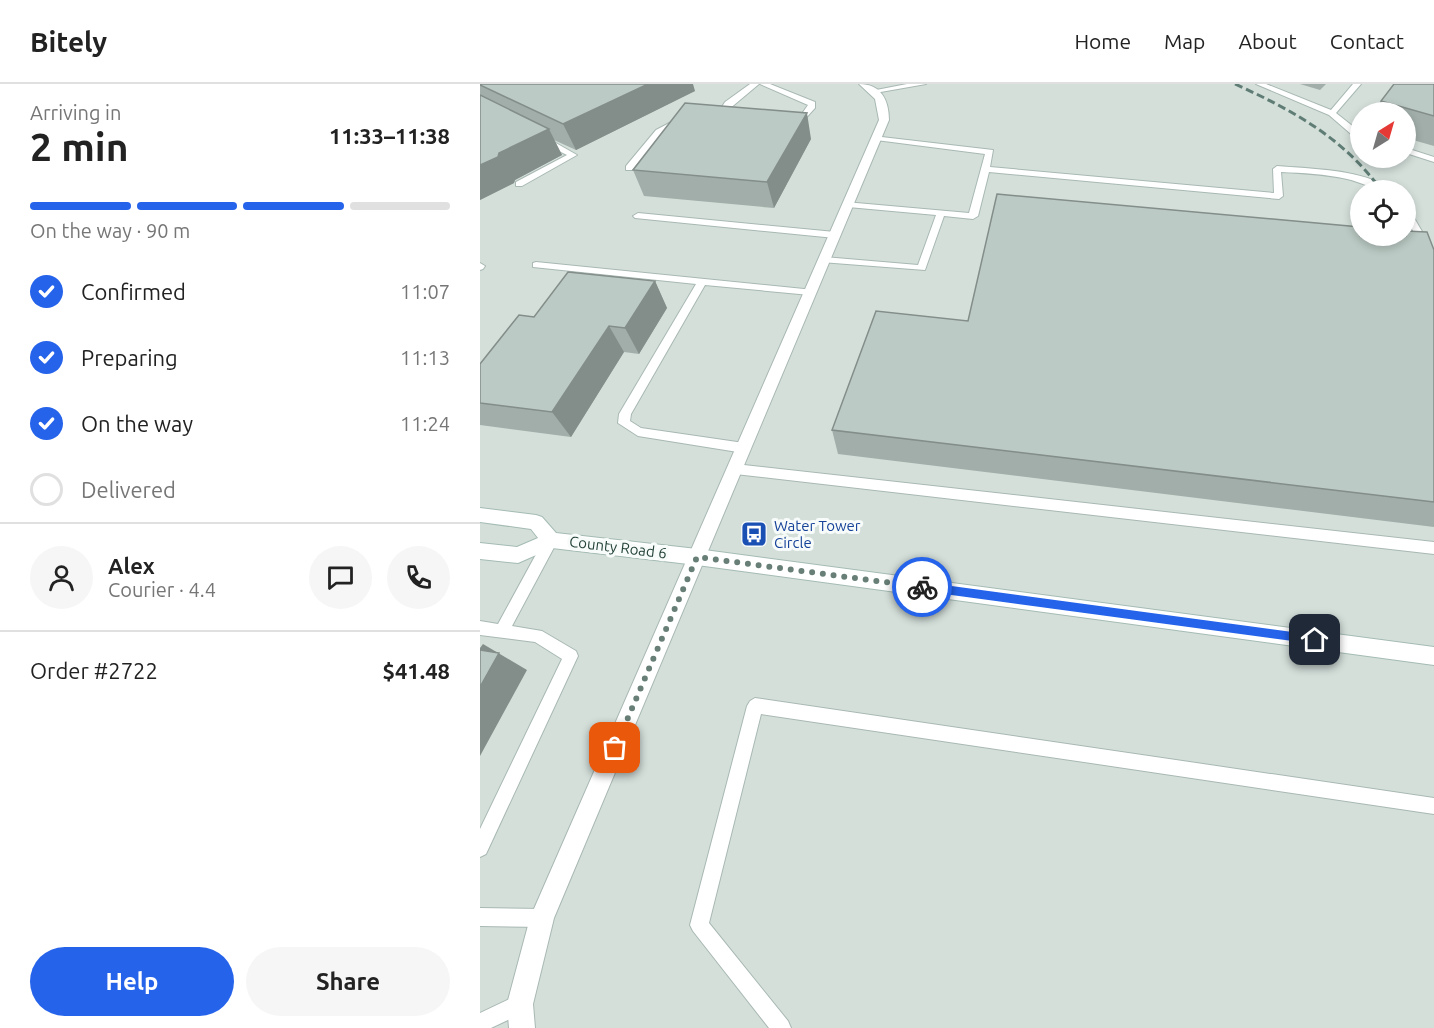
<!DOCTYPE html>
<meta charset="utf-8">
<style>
:root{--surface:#fff;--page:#f6f6f6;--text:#222;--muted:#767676;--line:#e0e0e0;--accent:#2563eb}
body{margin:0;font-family:Ubuntu,sans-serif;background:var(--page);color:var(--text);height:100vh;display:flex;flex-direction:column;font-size:22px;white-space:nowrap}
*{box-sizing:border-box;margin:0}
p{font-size:20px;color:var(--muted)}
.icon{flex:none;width:33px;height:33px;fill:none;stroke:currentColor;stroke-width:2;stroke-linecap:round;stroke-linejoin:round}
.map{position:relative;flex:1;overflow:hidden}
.side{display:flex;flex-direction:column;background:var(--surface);width:480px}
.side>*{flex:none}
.needle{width:39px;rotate:37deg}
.fabs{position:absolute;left:870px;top:18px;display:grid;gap:12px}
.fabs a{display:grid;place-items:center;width:66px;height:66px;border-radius:50%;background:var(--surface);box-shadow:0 3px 9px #0003;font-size:30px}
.pin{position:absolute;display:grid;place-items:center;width:51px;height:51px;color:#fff;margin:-26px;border-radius:12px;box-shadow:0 3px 9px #0006}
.courier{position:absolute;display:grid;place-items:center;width:60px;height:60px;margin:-30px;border:4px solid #2563eb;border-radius:50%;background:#fff;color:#222;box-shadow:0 2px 8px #0007}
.overview em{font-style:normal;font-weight:700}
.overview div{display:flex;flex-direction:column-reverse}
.overview{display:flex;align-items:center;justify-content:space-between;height:102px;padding:0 30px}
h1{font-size:39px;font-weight:700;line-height:45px}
.bar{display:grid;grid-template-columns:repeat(4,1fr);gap:9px 6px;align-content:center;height:72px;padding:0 30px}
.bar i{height:8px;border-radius:4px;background:var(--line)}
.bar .on{background:var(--accent)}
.bar p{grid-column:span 4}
.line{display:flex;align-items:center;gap:15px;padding:0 30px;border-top:2px solid var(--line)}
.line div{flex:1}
.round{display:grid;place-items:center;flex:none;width:63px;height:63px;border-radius:32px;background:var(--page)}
ol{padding:0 30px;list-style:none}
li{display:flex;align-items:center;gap:18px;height:66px}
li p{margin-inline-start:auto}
li .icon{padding:6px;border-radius:50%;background:var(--accent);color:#fff;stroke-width:4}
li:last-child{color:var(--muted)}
li i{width:33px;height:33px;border:3px solid var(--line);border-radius:50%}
.primary-button{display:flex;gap:12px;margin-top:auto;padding:12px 30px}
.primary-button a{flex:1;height:69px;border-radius:36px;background:var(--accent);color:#fff;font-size:24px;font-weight:700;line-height:69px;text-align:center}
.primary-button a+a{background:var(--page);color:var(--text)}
header{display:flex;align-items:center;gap:36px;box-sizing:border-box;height:84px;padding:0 30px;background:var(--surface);border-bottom:2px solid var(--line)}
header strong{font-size:28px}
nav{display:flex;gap:33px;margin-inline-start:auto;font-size:21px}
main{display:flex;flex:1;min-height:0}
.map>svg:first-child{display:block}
.built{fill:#d4dfda;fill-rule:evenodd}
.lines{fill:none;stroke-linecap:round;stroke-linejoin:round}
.lane-casing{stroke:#a8b8b2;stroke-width:2}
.street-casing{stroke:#a8b8b2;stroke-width:2}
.secondary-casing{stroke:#a4bbb3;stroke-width:2}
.lane{fill:#fff;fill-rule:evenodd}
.street{fill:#fff;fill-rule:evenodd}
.secondary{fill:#fff;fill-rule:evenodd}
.rail{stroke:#5f7d75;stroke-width:3;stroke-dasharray:8 4;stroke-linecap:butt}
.wall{fill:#a1aea9}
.shaded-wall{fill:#838d89}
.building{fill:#bbcac4;stroke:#838d89;stroke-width:1.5}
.route{fill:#2563eb}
.done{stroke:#687f78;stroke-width:6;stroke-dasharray:0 10.8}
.labels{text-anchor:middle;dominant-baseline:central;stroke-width:6;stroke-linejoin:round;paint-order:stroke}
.transit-label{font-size:15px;fill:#164399;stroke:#f7fbf9;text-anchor:start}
.street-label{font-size:15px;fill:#24423a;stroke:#f7fbf9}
</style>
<header>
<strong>Bitely</strong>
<nav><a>Home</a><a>Map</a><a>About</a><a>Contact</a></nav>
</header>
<main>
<section class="side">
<div class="overview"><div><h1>2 min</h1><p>Arriving in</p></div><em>11:33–11:38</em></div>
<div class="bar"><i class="on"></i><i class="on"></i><i class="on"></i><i></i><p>On the way · 90 m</p></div>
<ol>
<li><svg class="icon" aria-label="check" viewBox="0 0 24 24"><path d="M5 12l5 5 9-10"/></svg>Confirmed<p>11:07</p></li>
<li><svg class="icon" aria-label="check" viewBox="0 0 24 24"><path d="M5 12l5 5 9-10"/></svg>Preparing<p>11:13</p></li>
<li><svg class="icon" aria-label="check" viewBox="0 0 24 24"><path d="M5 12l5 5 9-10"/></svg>On the way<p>11:24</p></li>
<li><i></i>Delivered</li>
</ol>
<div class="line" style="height:108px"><a class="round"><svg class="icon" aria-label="person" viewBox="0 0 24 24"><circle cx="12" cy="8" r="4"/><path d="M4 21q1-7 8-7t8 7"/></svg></a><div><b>Alex</b><p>Courier · 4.4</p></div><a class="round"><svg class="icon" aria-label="chat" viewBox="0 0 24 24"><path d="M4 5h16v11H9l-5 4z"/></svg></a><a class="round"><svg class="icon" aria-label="phone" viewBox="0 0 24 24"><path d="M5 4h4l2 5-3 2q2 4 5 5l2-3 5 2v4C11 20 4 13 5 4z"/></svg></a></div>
<div class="line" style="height:78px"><div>Order #2722</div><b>$41.48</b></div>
<div class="primary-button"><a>Help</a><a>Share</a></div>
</section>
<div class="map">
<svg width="954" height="944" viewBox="0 0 954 944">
<rect width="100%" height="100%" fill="#e6efeb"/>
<!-- built -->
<path class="built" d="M 0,0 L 954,0 L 954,944 L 0,944 ZM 880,28 L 926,28 L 926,74 L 880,74 ZM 880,106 L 926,106 L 926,152 L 880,152 Z"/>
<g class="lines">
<defs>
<path id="lane" d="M 270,0 L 279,0 L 248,26 L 249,31 L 256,35 L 255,37 L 243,34 L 240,26 L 245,18 Z
M 280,0 L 290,0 L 335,18 L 335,24 L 324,36 L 307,39 L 307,35 L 321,31 L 328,21 Z
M 427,0 L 446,0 L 395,9 L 391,7 Z
M 776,0 L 786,0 L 851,26 L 873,0 L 881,0 L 856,29 L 880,48 L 880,52 L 871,50 L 849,31 Z
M 197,35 L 204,37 L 182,50 L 152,86 L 146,86 L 146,82 L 176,46 Z
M 393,52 L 513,66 L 510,83 L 794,109 L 793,85 L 797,82 C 830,85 885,85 911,106 C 897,108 882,98 867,95 C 845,90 823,89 801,88 L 803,112 L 799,115 L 509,88 L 498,132 L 493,135 L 464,132 L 445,186 L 341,178 L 341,174 L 344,173 L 438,181 L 456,131 L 368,123 L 364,120 L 365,118 L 489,129 L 505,70 L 396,56 L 393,56 Z
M 61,54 L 67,54 L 97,71 L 42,102 L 36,102 L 36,98 L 87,71 L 61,58 Z
M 926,64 L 954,73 L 954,78 L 926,69 Z
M 926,124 L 930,127 L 954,168 L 954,179 L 949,176 L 926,134 Z
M 158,129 L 355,148 L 360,151 L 355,154 L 155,134 L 153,132 Z
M 56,178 L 334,206 L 334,210 L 330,211 L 225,201 L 151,330 L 150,337 L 161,344 L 264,359 L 270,364 L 268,367 L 264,369 L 158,352 L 138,339 L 139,330 L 216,200 L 53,183 L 53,179 Z
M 0,179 L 5,182 L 3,185 L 0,186 Z
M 255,380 L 954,458 L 954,470 L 255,390 L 249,385 Z
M 71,450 L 76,452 L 78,456 L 32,542 L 62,547 L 96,567 L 98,572 L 6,770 L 0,773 L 0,745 L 82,575 L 55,558 L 0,551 L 0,537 L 18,540 L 66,452 Z
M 275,614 L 954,714 L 954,730 L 281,630 L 229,839 L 308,937 L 311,944 L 289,944 L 213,847 L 210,841 L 267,622 L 270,617 Z
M 0,824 L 62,825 L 68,828 L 71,834 L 68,840 L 62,843 L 0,842 Z
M 40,910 L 47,913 L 50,920 L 47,927 L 11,944 L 0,944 L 0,929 Z"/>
<path id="street" d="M 379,0 C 401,0 409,16 409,36 L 74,834 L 53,920 L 55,944 L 29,944 L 27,920 L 50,834 L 399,36 L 395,15 Z"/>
<path id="secondary" d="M 0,424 L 56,431 L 62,433 L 76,449 L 217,465 L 954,563 L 954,581 L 217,481 L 72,464 L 38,479 L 0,475 L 0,459 L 37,463 L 58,454 L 51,445 L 0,438 Z"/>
</defs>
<!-- lane casing -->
<use href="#lane" class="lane-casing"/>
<!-- street casing -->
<use href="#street" class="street-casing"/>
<!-- secondary casing -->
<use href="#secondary" class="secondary-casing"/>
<!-- lane -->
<use href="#lane" class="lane"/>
<!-- street -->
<use href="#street" class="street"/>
<!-- secondary -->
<use href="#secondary" class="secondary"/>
<!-- rail -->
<path class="rail" d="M 755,0 C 812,26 864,54 901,106"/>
</g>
<!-- wall -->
<path class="wall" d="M 0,0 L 215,7 L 96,66 L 74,56 L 82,71 L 35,96 L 34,99 L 0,116 Z
M 820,0 L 846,0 L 840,6 Z
M 954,0 L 954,62 L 926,54 L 926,28 L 895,28 L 901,17 Z
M 331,55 L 294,124 L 164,112 L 153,86 Z
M 954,166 L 954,443 L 358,370 L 352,346 L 488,237 Z
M 175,197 L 187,224 L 159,270 L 144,268 L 91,353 L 0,341 L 0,280 L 54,233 Z"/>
<!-- shaded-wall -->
<path class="shaded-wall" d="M 168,0 L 213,0 L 215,7 L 96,66 L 83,40 Z
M 327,29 L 331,55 L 294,124 L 287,98 Z
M 69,45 L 82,71 L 35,96 L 34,99 L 0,116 L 0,81 L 19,69 Z
M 175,197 L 187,224 L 159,270 L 145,244 Z
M 129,242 L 144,268 L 91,353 L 72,328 Z
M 3,560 L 47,586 L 0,672 L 0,564 Z"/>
<!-- building -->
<path class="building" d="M 0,0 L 168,0 L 83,40 L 0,1 Z
M 914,0 L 954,0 L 954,32 L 901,17 Z
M 0,11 L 69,45 L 19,69 L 18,73 L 0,81 Z
M 205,19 L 327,29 L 287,98 L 153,86 Z
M 517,110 L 880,143 L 880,152 L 926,152 L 926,147 L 947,148 L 954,166 L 954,418 L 352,346 L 396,227 L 488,237 Z
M 88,188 L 175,197 L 145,244 L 129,242 L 72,328 L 0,319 L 0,280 L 39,231 L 54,233 Z
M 0,566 L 19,569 L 0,603 Z"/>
<!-- route -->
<path class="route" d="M 442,498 L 835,551 L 840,556 L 835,560 L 442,507 L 437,503 Z"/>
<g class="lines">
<!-- done -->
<path class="done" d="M 135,664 L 217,473 L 442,503"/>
</g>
<!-- icons -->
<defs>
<symbol id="bus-square" viewBox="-11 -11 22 22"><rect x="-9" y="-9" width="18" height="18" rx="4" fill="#1a4fb4" stroke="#f7fbf9"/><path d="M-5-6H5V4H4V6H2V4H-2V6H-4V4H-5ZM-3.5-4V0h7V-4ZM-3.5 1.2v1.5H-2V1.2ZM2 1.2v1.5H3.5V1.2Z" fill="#fff"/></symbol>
</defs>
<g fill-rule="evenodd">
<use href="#bus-square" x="259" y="435" width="30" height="30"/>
</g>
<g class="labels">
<!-- transit labels -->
<g class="transit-label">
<text x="294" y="441">Water Tower<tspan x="294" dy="17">Circle</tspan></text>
</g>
<!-- street labels -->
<g class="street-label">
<text transform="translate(138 463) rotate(7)">County Road 6</text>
</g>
</g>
</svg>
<div class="fabs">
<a><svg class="needle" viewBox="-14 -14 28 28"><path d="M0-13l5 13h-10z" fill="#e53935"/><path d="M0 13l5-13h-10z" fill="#767676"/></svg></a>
<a><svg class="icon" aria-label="locate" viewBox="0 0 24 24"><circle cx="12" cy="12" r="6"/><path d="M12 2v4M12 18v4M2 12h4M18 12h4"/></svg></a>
</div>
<div class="pin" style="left:135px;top:664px;background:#ea580c"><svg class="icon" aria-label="bag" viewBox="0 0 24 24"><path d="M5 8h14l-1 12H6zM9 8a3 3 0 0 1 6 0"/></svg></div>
<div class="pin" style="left:835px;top:556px;background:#1f2937"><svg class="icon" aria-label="home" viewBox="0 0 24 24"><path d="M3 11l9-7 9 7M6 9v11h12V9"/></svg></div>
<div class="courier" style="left:442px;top:503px"><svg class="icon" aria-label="bike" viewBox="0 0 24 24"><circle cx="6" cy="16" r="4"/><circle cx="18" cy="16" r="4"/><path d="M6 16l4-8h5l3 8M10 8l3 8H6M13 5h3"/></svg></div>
</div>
</main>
